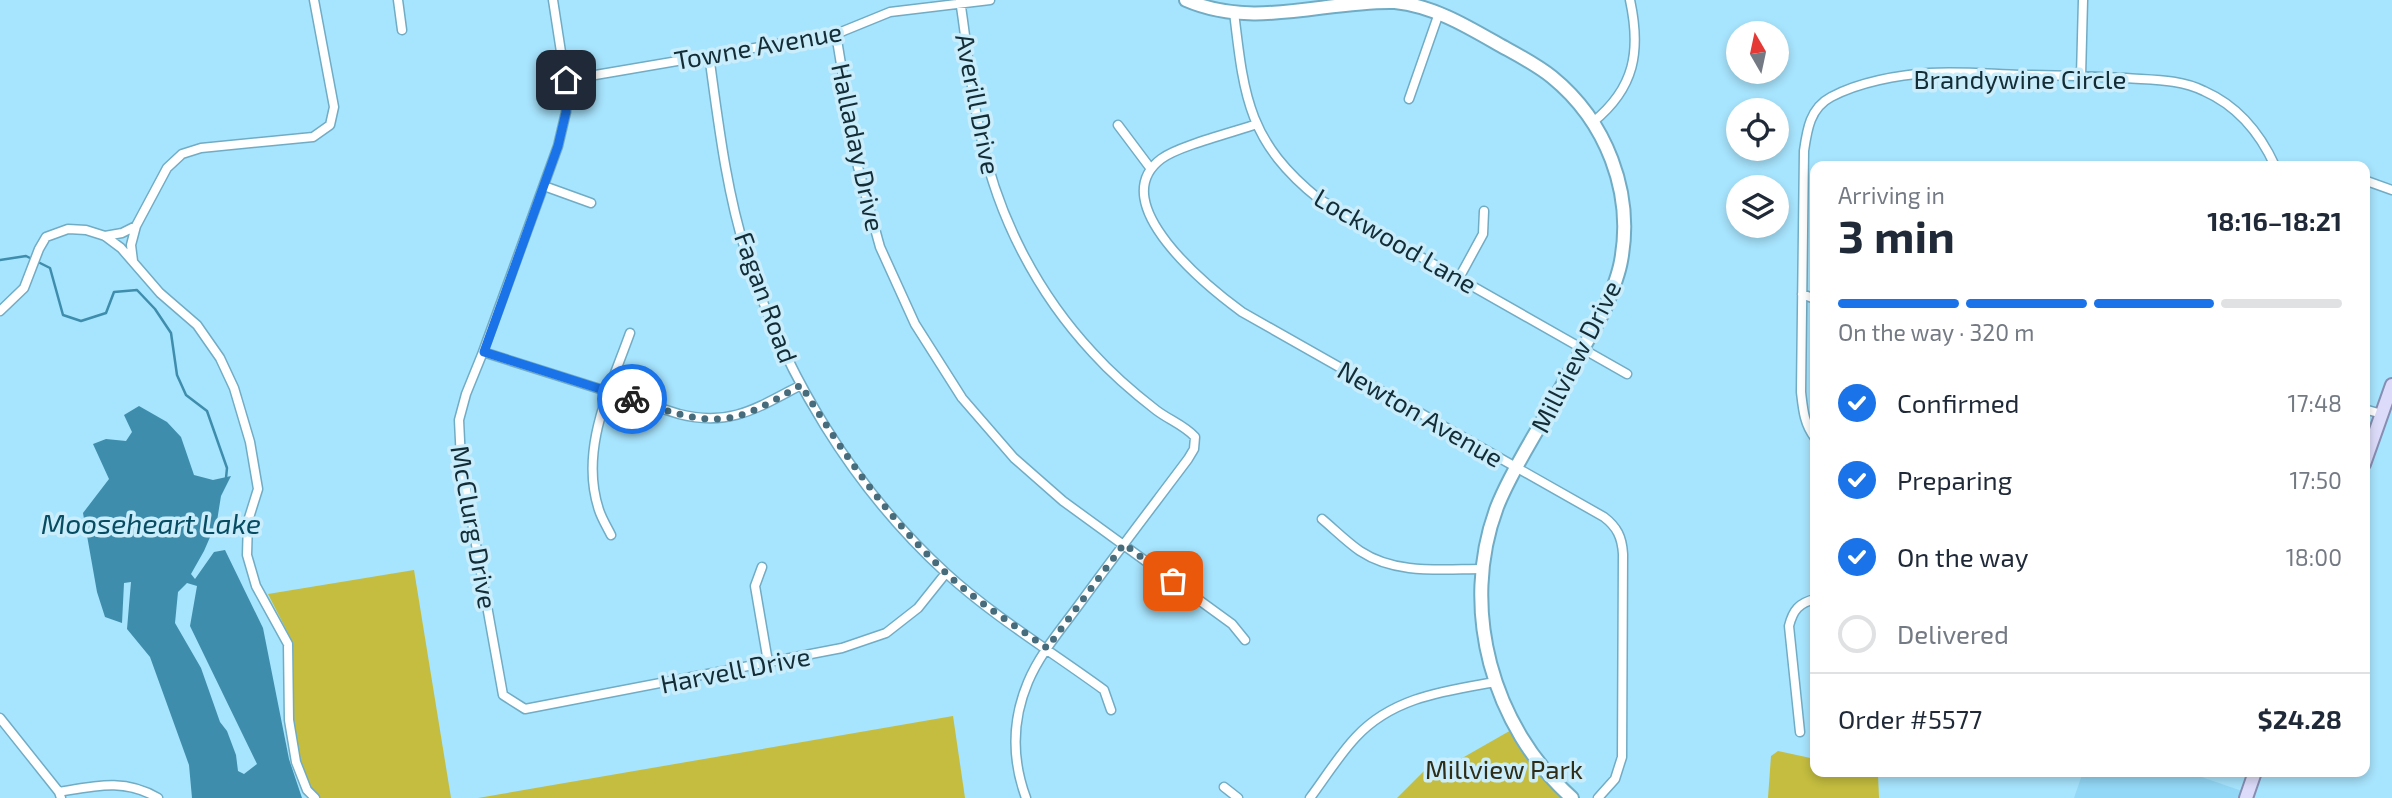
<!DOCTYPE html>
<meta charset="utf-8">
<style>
:root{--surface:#fff;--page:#f6f6f7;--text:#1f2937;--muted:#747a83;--line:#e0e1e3;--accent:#1a73e8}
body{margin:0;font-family:"Exo 2",sans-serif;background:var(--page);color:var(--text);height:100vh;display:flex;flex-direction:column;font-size:26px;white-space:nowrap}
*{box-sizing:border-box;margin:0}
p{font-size:23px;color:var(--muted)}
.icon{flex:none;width:38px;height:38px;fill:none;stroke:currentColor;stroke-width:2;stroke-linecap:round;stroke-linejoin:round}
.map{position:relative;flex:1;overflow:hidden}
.details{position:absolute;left:1810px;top:161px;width:560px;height:616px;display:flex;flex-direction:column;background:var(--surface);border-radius:14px;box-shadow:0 4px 10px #0003}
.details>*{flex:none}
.needle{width:46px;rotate:351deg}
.controls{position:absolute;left:1726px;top:21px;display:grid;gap:14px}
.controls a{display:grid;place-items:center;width:63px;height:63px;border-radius:50%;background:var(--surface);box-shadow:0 4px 10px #0003;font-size:35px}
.pin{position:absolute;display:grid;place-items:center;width:60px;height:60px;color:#fff;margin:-30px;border-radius:14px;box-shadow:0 4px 10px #0006}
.courier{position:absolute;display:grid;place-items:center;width:70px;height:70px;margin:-35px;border:5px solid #1a73e8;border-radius:50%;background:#fff;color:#222;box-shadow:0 2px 9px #0007}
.headline em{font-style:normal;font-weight:700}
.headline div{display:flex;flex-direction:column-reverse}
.headline{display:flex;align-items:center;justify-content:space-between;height:119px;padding:0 28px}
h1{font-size:46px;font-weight:700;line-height:52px}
.bar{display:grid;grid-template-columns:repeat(4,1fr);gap:10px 7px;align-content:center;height:84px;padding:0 28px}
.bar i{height:9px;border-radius:5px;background:var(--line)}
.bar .current{background:var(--accent)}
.bar p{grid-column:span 4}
.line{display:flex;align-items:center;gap:18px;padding:0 28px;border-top:2px solid var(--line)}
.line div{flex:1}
ol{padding:0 28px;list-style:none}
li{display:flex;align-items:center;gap:21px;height:77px}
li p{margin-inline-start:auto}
li .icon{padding:7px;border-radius:50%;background:var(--accent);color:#fff;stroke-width:4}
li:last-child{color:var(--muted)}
li i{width:38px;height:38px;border:4px solid var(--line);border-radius:50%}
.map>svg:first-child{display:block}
.built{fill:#93d8f6}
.green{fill:#c4bd3f}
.water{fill:#3e8dac;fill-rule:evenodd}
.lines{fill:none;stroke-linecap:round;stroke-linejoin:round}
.stream{stroke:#3e8dac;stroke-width:2.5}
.street-casing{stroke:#71acc5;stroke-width:11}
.secondary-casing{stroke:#71acc5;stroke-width:16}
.primary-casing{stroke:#878eb2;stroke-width:16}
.street{stroke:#fff;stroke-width:8}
.secondary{stroke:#fff;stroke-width:12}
.primary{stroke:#dcdbf9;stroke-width:12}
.done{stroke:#476c7c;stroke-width:7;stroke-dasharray:0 12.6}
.route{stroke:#1a73e8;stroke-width:9}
.labels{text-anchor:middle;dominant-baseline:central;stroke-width:7;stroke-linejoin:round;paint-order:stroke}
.street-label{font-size:26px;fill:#132c36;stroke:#caedfc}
.park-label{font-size:26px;fill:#2e2d18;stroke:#caedfc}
.water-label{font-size:28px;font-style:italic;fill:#074c62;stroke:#caedfc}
</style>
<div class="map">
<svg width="2392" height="798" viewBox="0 0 2392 798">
<rect width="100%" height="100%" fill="#a7e4fd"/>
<!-- built -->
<path class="built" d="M 2083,772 L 2187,772 L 2245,792 L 2243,798 L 2074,798 Z"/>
<!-- green -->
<path class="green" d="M 414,570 L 451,798 L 320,798 L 309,785 L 298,756 L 293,715 L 293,643 L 268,594 Z
M 953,716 L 965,798 L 478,798 Z
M 1513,729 L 1567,798 L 1397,798 L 1428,767 L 1457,761 Z
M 1778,751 L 1815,759 L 1815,772 L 1867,772 L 1878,774 L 1879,798 L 1768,798 L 1771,756 Z"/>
<!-- water -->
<path class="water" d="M 139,406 L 167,422 L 181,437 L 194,475 L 213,480 L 231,476 L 221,496 L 217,521 L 204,551 L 191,574 L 195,579 L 214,552 L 225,550 L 263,628 L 289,759 L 302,798 L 192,798 L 189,765 L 150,657 L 127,629 L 131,582 L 124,583 L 122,623 L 105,617 L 97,592 L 83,513 L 109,479 L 93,444 L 106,439 L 126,441 L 132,432 L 124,415 ZM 187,583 L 197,586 L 190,626 L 257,764 L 244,774 L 238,771 L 236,755 L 227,731 L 220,722 L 201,668 L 175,623 L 178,592 Z"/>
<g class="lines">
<!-- stream -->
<path class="stream" d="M 0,260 L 26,256 L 50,268 L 63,315 L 81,321 L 106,313 L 114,292 L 137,290 L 155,309 L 171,333 L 177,375 L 186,395 L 207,411 L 227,468 L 226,478"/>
<defs>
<path id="street" d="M 398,0 L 402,30
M 553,0 L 567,91 L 566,112 L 558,146 L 483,352 L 466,394 L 459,420 L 461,461 L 503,695 L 525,709 L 842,648 L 886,633 L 918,608 L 946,573
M 960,0 C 967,45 971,93 981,137 C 998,217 1037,293 1093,353 C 1112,374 1134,393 1156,410 C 1169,420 1184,425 1195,437 L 1194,449 L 1188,459 C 1152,507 1116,554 1081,602 C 1063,627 1040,653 1028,682 C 1012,720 1012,760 1026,798
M 1234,12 C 1244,97 1248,142 1319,199 L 1627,374
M 836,34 L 858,167 L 880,247 L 915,324 L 962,398 L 1014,458 L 1063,501 L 1232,624 L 1245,640
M 709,55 C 718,120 726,190 746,253 C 783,373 853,488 946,573 C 993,616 1052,652 1104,690 L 1111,710
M 2081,76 L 2083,0
M 566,80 L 836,34 L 890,12 L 990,0
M 1409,99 L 1439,13
M 1593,122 C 1635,88 1641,51 1630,0
M 1257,124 C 1234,132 1178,146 1161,159 C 1103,203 1208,287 1242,312 L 1604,517 C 1617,527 1622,537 1623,554 L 1622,757 L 1615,779 L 1598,798
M 1118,125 L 1151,169
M 2364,180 L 2392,190
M 544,186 L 591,203
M 105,236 L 122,233 L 136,226
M 133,261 L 131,245 L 136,226 L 167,168 L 182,154 L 201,148 L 313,137 L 330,125 L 334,107 L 314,0
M 1459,278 L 1483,234 L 1484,211
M 1802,294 L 1815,299
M 0,311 L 24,288 L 39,249 L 46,237 L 68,229 L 86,230 L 105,236 L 121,248 L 160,293 L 197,325 L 220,358 L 234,388 L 250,442 L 258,489 L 248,521 L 247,555 L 256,586 L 288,644 L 289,720 L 296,762 L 307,790 L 315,798
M 483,352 L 679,414 C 730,427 757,408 801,385
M 2364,409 L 2382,414
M 1815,438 C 1804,424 1803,409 1801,392 L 1804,151 C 1807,130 1810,108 1831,97 C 1859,82 1898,75 1929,73 C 1959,71 1990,74 2020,75 C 2055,75 2090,76 2126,78 C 2152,80 2180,79 2204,91 C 2238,106 2260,133 2275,166
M 1322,519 C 1335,530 1347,542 1360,551 C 1396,575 1442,569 1483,569
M 611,535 C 607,527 602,519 599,510 C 579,450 610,389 630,333
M 762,567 L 755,586 L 768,662
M 0,718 L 59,792 L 61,798
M 1800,732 L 1789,626 C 1793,610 1799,603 1815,599
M 1224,787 L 1238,798
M 59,792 C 95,786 124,778 158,798
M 1310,798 C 1325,778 1339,755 1356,737 C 1393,697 1445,691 1495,682"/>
<path id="secondary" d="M 1186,0 C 1255,30 1325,0 1395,2 C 1433,6 1465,25 1498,44 C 1516,54 1536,64 1552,77 C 1606,121 1634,192 1621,261 C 1618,278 1611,294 1604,311 C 1582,350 1561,388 1539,427 C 1524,453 1508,479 1497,507 C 1459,608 1492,727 1572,798"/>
<path id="primary" d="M 2364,464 L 2392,385
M 2246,798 L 2255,772"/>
</defs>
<!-- street casing -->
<use href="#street" class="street-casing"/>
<!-- secondary casing -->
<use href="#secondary" class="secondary-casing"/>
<!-- primary casing -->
<use href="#primary" class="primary-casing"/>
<!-- street -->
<use href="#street" class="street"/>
<!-- secondary -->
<use href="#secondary" class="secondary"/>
<!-- primary -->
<use href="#primary" class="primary"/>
</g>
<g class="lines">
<!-- done -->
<path class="done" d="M 632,399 C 666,410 702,426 738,416 C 760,410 781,396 801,385 C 844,455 885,514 944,571 C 975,601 1013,624 1047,648 L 1124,544 L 1173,581"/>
<!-- route -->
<path class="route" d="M 566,80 L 566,112 L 558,146 L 484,352 L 632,399"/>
</g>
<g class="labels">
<!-- street labels -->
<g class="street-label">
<text transform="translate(758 45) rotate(-10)">Towne Avenue</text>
<text x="2020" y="78">Brandywine Circle</text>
<text transform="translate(979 104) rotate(79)">Averill Drive</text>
<text transform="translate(859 147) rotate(78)">Halladay Drive</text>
<text transform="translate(1396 240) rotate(30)">Lockwood Lane</text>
<text transform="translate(767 297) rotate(70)">Fagan Road</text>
<text transform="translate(1575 356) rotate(-63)">Millview Drive</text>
<text transform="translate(1421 413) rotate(30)">Newton Avenue</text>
<text transform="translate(475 527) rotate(80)">McClurg Drive</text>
<text transform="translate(735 669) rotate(-11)">Harvell Drive</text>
</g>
<!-- park labels -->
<g class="park-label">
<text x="1504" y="768">Millview Park</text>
</g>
<!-- water labels -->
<g class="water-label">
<text x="151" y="523">Mooseheart Lake</text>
</g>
</g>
</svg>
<div class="controls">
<a><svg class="needle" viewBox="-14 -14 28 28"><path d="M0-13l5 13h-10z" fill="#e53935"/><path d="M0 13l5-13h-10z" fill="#747a83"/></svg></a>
<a><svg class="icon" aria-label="locate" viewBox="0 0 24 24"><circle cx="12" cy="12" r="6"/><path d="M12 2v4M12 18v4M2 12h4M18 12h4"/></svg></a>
<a><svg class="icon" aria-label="layers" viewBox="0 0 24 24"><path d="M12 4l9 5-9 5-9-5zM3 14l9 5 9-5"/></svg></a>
</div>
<div class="pin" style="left:1173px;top:581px;background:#ea580c"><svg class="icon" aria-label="bag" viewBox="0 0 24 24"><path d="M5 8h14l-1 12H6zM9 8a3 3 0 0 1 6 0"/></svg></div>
<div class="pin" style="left:566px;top:80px;background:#1f2937"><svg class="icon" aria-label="home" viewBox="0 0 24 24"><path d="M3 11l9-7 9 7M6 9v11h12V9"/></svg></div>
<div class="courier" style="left:632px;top:399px"><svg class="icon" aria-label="bike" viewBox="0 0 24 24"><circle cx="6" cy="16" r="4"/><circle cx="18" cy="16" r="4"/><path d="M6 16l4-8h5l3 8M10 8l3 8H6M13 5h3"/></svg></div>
<section class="details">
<div class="headline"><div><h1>3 min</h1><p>Arriving in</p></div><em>18:16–18:21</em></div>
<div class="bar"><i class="current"></i><i class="current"></i><i class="current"></i><i></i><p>On the way · 320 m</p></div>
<ol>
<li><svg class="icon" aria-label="check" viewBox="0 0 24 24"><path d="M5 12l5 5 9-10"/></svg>Confirmed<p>17:48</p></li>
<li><svg class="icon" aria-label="check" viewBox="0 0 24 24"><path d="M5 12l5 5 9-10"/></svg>Preparing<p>17:50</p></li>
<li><svg class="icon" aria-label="check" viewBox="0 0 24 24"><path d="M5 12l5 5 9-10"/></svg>On the way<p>18:00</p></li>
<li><i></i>Delivered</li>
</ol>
<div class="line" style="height:91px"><div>Order #5577</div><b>$24.28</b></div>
</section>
</div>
